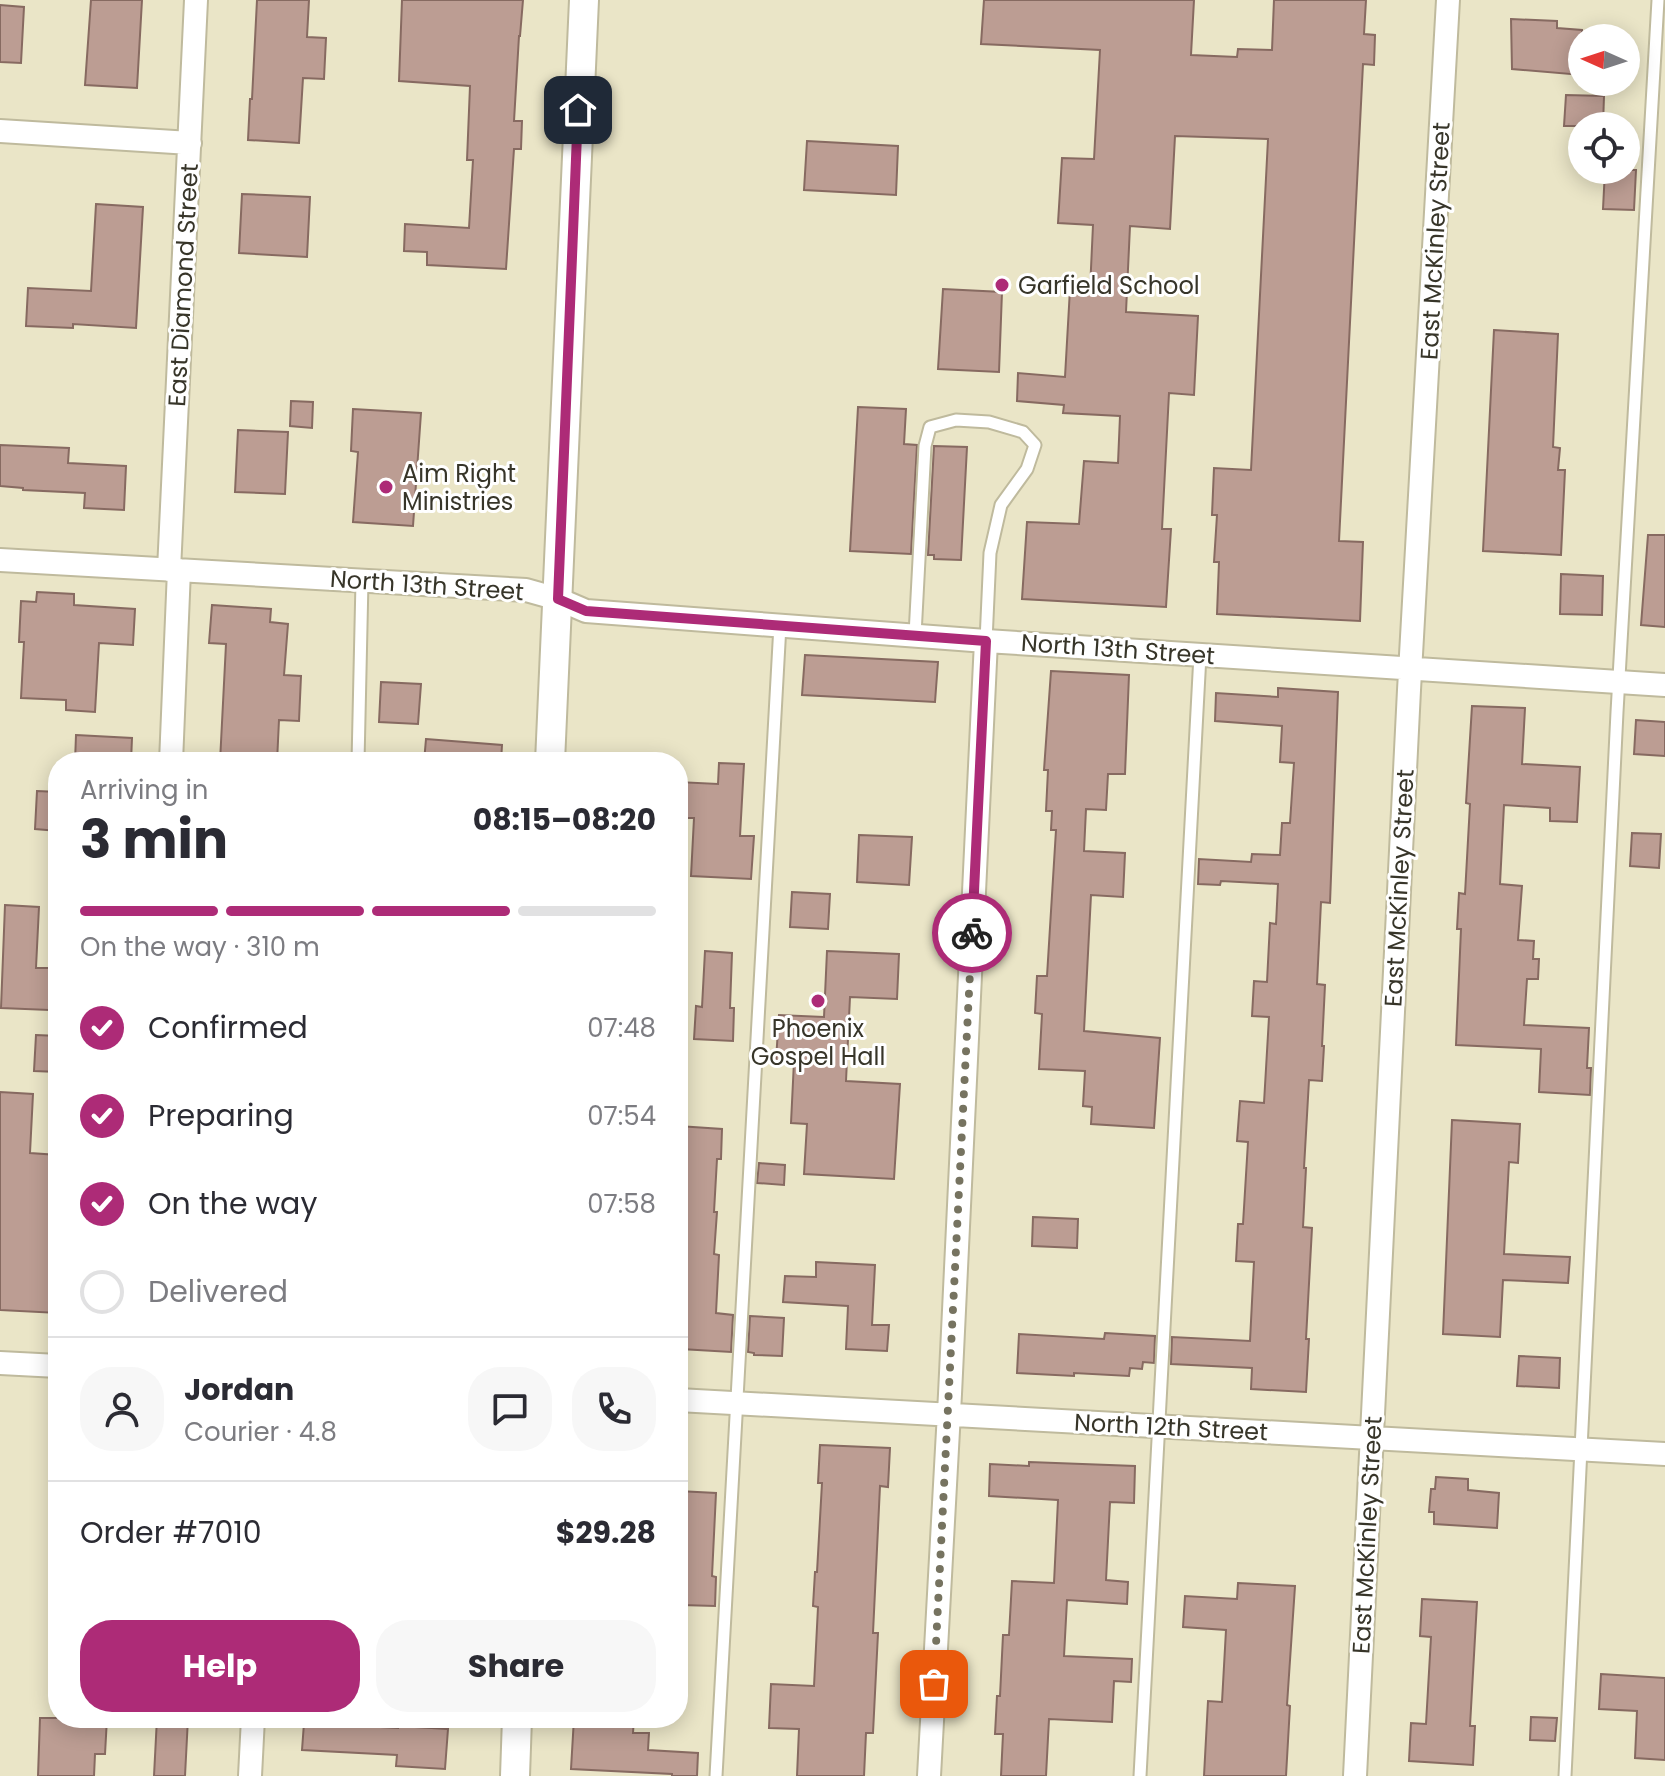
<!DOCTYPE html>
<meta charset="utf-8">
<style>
:root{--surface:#fff;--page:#f7f7f7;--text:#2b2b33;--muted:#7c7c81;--line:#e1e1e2;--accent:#ad2b77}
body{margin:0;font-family:Poppins,sans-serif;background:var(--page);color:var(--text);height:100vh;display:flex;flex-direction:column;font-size:30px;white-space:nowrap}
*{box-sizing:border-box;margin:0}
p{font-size:26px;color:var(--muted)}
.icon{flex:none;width:44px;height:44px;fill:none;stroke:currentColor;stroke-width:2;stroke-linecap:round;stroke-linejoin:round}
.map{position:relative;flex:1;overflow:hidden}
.drawer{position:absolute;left:48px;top:752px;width:640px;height:976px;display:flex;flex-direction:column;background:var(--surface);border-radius:32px;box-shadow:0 4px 20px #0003}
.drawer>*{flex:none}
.needle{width:52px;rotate:273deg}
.controls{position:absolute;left:1568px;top:24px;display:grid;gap:16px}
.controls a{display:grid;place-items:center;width:72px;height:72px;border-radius:50%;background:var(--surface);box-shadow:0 4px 20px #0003;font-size:40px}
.pin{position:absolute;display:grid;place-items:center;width:68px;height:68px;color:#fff;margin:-34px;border-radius:16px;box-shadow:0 4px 12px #0006}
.courier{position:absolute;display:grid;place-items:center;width:80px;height:80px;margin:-40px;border:6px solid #ad2b77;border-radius:50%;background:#fff;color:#222;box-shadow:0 2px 10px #0007}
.overview em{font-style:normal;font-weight:700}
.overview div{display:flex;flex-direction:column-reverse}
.overview{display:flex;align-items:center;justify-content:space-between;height:136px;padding:0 32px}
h1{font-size:52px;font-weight:700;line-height:60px}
.bar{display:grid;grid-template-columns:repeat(4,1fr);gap:12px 8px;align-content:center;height:96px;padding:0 32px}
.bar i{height:10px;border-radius:6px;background:var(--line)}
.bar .on{background:var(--accent)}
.bar p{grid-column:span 4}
.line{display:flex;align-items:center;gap:20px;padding:0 32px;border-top:2px solid var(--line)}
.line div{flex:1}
.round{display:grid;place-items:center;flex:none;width:84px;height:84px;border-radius:32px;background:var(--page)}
ol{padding:0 32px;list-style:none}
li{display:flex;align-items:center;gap:24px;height:88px}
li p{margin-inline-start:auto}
li .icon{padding:8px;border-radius:50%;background:var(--accent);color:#fff;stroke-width:4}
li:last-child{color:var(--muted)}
li i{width:44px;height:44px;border:4px solid var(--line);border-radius:50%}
.primary-button{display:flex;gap:16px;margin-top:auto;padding:16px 32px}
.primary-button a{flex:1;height:92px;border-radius:32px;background:var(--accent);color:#fff;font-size:32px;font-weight:700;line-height:92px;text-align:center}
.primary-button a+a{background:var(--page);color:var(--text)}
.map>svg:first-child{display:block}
.building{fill:#bc9d93;stroke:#876a61;stroke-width:2}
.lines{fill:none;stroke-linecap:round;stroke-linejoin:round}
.service-casing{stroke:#bfba9d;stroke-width:15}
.minor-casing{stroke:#bfba9d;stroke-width:26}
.tertiary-casing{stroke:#bfba9d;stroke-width:32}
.service{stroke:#fff;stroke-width:11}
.minor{stroke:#fff;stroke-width:22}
.tertiary{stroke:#fff;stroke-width:28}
.done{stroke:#767360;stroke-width:8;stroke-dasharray:0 14.4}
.route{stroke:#ad2b77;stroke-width:10}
.poi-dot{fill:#ad2b77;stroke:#fff;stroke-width:3}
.labels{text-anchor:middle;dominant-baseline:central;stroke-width:6;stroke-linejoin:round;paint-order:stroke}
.street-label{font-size:24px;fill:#373529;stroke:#fff}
.poi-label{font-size:24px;fill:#373529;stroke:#fff;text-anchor:start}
</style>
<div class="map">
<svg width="1665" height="1776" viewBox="0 0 1665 1776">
<rect width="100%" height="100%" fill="#eae5c7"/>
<!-- building -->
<path class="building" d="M 91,0 L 142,0 L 137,88 L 85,85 Z
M 257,0 L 309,0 L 307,37 L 326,38 L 324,79 L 303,78 L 299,143 L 248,140 L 250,99 L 252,99 Z
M 402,0 L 523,0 L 520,36 L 519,36 L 514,121 L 522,121 L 521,149 L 514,149 L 506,269 L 427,265 L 427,252 L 404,251 L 405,224 L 469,228 L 473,160 L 467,160 L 470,86 L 399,81 Z
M 984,0 L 1194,0 L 1191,55 L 1237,57 L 1238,49 L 1272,50 L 1274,0 L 1366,0 L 1364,34 L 1375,35 L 1374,65 L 1363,64 L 1339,541 L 1363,542 L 1360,621 L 1217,614 L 1219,562 L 1214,562 L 1217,515 L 1212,515 L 1214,468 L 1251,470 L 1268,139 L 1175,136 L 1170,229 L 1130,226 L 1126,312 L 1198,316 L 1194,395 L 1169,393 L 1162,529 L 1171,529 L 1166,607 L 1022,599 L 1027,522 L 1079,524 L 1084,461 L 1118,463 L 1120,416 L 1063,413 L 1064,405 L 1017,401 L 1018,373 L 1065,377 L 1070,289 L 1090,290 L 1093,225 L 1058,223 L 1062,158 L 1094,159 L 1100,50 L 981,44 Z
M 0,5 L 24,7 L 21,63 L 0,62 Z
M 1511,19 L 1557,21 L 1557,28 L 1582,30 L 1582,75 L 1512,69 Z
M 1566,95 L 1604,96 L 1603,126 L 1564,126 Z
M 807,141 L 898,146 L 896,195 L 804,190 Z
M 1605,170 L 1636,170 L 1634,210 L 1603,209 Z
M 242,194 L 310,197 L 307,257 L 239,253 Z
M 96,204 L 143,207 L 136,328 L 73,324 L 73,328 L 26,326 L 28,288 L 91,291 Z
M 943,289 L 1002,292 L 999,372 L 938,369 Z
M 1494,330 L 1558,334 L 1553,447 L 1560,448 L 1558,470 L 1565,470 L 1561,555 L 1483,551 Z
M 291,401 L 313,402 L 312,428 L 290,426 Z
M 858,407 L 906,409 L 904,444 L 917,445 L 911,554 L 850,551 Z
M 353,409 L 421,413 L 413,526 L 353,522 L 358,452 L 351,451 Z
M 238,430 L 288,432 L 285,494 L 235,492 Z
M 0,445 L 69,448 L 68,463 L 126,466 L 124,510 L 84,508 L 85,493 L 23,490 L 23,488 L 0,486 Z
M 934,446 L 967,447 L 961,560 L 934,559 L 934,555 L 928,555 Z
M 1648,535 L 1665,535 L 1665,627 L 1641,625 Z
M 1561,574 L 1603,576 L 1602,615 L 1560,614 Z
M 37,592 L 74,594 L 74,605 L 135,609 L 133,645 L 99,643 L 95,712 L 66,710 L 66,700 L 21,698 L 24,642 L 19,642 L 21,601 L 36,602 Z
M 212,605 L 271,609 L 270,622 L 288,624 L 284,675 L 301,676 L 299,721 L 279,720 L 277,762 L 220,762 L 226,644 L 209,643 Z
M 805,655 L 938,662 L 935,702 L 802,695 Z
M 1051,671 L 1129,675 L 1125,774 L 1108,774 L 1106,810 L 1086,809 L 1084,851 L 1125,853 L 1123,897 L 1091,895 L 1084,1031 L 1160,1038 L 1154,1128 L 1091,1124 L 1092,1107 L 1083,1106 L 1085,1071 L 1039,1069 L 1042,1014 L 1035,1013 L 1037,976 L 1047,976 L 1056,830 L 1051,830 L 1052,811 L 1046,811 L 1048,770 L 1044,770 Z
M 381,682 L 421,684 L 418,724 L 379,722 Z
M 1278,688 L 1338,692 L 1330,903 L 1321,902 L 1317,984 L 1325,985 L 1322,1046 L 1324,1046 L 1322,1081 L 1309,1080 L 1304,1168 L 1306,1168 L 1303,1227 L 1312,1228 L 1306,1339 L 1309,1339 L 1306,1392 L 1251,1389 L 1252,1368 L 1171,1364 L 1172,1337 L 1250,1341 L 1254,1262 L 1236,1261 L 1238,1224 L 1243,1224 L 1248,1142 L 1237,1141 L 1240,1101 L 1264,1103 L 1269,1017 L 1252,1016 L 1254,981 L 1267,982 L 1270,923 L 1276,924 L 1278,884 L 1221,881 L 1220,885 L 1198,884 L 1199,859 L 1251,862 L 1252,854 L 1280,855 L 1282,823 L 1290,823 L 1294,763 L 1280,762 L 1282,726 L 1215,721 L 1216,693 L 1278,697 Z
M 1472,706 L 1525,708 L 1522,764 L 1580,767 L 1577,822 L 1550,821 L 1550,808 L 1504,805 L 1500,884 L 1522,886 L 1518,940 L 1534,941 L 1533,959 L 1539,959 L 1538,979 L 1527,979 L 1524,1025 L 1589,1028 L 1587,1068 L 1591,1068 L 1590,1095 L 1539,1092 L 1541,1049 L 1456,1045 L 1461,929 L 1457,929 L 1459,893 L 1465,894 L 1470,804 L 1466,803 Z
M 1636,720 L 1665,722 L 1665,756 L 1634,754 Z
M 76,735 L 132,738 L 131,762 L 75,762 Z
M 426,739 L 502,745 L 501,762 L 424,762 Z
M 719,763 L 744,764 L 740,836 L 754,836 L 751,879 L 691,876 L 694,818 L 678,818 L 678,782 L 718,784 Z
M 37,791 L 58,792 L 58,831 L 35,829 Z
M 1632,833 L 1661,834 L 1659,868 L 1630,866 Z
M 859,835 L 912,837 L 909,885 L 857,882 Z
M 792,892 L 830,894 L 828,929 L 790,927 Z
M 5,905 L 39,907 L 36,968 L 51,968 L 49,1010 L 1,1008 Z
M 705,951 L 732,953 L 730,1008 L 734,1008 L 733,1041 L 694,1039 L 696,1006 L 702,1007 Z
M 827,951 L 899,954 L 897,999 L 850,997 L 846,1081 L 900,1084 L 894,1179 L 804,1174 L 807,1124 L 791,1123 L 794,1061 L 776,1060 L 779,1015 L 824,1017 Z
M 36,1035 L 58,1036 L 58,1072 L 34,1071 Z
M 0,1092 L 33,1094 L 30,1153 L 58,1155 L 58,1313 L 0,1310 Z
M 1452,1120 L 1520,1124 L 1518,1163 L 1509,1162 L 1504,1254 L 1570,1257 L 1568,1283 L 1503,1280 L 1500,1337 L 1443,1334 Z
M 678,1126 L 722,1129 L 721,1159 L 717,1159 L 714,1212 L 717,1212 L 714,1254 L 719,1255 L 716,1313 L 733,1315 L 731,1352 L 681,1349 L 684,1301 L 678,1301 Z
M 759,1163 L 785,1165 L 784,1185 L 757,1183 Z
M 1033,1217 L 1078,1219 L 1077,1248 L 1032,1246 Z
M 816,1262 L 875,1265 L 872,1325 L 889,1325 L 887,1351 L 846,1349 L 848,1306 L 783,1302 L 785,1276 L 816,1277 Z
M 750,1316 L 784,1318 L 782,1356 L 754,1355 L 754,1353 L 748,1352 Z
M 1105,1333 L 1155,1336 L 1154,1363 L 1143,1362 L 1142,1369 L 1130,1368 L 1129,1376 L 1074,1373 L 1074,1376 L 1017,1373 L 1019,1334 L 1104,1339 Z
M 1519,1356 L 1560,1358 L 1559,1388 L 1517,1386 Z
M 820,1445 L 890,1448 L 888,1487 L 880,1486 L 873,1633 L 878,1633 L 873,1733 L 866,1733 L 864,1776 L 797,1776 L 799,1729 L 769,1728 L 771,1684 L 814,1686 L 818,1607 L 813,1606 L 815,1572 L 817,1572 L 822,1483 L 818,1483 Z
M 1029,1462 L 1135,1466 L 1134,1503 L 1110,1502 L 1106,1580 L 1128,1582 L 1127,1604 L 1067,1600 L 1064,1656 L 1132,1659 L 1131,1682 L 1114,1681 L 1112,1722 L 1049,1719 L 1046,1776 L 1001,1776 L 1003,1734 L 995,1734 L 997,1696 L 1000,1696 L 1003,1635 L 1009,1635 L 1012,1581 L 1054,1583 L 1058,1500 L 989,1496 L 990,1464 L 1029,1466 Z
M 1436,1477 L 1468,1479 L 1468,1490 L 1499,1493 L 1497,1528 L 1434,1524 L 1434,1512 L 1429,1512 L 1431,1489 L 1435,1489 Z
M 678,1491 L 716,1493 L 712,1576 L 716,1577 L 715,1606 L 681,1605 L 685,1546 L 678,1545 Z
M 1238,1583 L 1295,1586 L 1287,1705 L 1290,1706 L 1286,1776 L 1204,1776 L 1208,1701 L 1222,1702 L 1226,1630 L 1183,1627 L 1185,1596 L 1237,1599 Z
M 1422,1599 L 1477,1602 L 1470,1726 L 1475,1726 L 1473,1765 L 1409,1761 L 1411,1723 L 1426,1724 L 1431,1637 L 1420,1636 Z
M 1601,1674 L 1665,1678 L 1665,1760 L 1635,1758 L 1637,1711 L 1599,1709 Z
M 1531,1717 L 1557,1718 L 1555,1741 L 1530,1740 Z
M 40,1718 L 107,1718 L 105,1754 L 95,1754 L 94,1776 L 38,1776 Z
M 157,1718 L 188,1718 L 185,1776 L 154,1776 Z
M 574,1718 L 634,1718 L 633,1733 L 649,1733 L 648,1750 L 698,1753 L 697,1776 L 672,1776 L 672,1774 L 571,1769 Z
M 304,1723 L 398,1728 L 398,1726 L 448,1729 L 445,1769 L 396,1766 L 397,1755 L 302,1750 Z"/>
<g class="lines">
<defs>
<path id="service" d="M 915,635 L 925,446 L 930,427 L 956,420 L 989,422 L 1023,432 L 1035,445 L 1027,469 L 1001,505 L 990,553 L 986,641
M 358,762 L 362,581
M 716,1776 L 780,625
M 1140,1776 L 1200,655
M 1565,1776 L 1617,712 L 1658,0"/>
<path id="minor" d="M 0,131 L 190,143
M 0,560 L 526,590 L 558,599 L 586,611 L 986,641 L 1665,685
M 169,570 L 196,0
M 171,762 L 179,570
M 0,1363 L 58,1366
M 678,1400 L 1665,1454
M 250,1776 L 253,1718
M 929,1776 L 950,1394 L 986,641
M 1355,1776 L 1409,690 L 1448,0"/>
<path id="tertiary" d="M 550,762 L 584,0
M 515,1776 L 517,1718"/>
</defs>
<!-- service casing -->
<use href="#service" class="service-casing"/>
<!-- minor casing -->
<use href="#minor" class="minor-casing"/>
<!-- tertiary casing -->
<use href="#tertiary" class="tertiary-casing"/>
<!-- service -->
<use href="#service" class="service"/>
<!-- minor -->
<use href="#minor" class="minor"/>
<!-- tertiary -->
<use href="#tertiary" class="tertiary"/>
</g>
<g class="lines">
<!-- done -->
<path class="done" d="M 934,1684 L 972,933"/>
<!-- route -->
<path class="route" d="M 578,110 L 558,599 L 586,611 L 986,641 L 972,933"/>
</g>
<!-- markers -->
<g class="poi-dot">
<circle cx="1002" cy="285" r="8"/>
<circle cx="386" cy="487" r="8"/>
<circle cx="818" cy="1001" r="8"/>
</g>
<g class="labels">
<!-- street labels -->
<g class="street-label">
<text transform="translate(1435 241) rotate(-87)">East McKinley Street</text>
<text transform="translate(183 285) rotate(-87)">East Diamond Street</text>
<text transform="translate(427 585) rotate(4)">North 13th Street</text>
<text transform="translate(1118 649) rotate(4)">North 13th Street</text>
<text transform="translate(1399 888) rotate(-87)">East McKinley Street</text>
<text transform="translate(1171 1427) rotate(3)">North 12th Street</text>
<text transform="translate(1367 1535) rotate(-87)">East McKinley Street</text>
</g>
<!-- poi labels -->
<g class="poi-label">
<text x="1018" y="285">Garfield School</text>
<text x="402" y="473">Aim Right<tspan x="402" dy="28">Ministries</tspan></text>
<text x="818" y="1028" text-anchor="middle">Phoenix<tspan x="818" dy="28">Gospel Hall</tspan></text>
</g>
</g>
</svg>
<div class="controls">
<a><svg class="needle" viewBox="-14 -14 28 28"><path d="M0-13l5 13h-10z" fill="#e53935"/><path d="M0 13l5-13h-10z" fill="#7c7c81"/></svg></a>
<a><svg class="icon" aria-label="locate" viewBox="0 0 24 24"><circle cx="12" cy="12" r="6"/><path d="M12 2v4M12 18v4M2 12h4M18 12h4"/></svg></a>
</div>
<div class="pin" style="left:934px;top:1684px;background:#ea580c"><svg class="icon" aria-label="bag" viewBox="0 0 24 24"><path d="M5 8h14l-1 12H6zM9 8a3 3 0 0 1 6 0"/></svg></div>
<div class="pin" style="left:578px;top:110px;background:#1f2937"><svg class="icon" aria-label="home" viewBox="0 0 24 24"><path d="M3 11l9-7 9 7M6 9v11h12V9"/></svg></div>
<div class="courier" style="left:972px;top:933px"><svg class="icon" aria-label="bike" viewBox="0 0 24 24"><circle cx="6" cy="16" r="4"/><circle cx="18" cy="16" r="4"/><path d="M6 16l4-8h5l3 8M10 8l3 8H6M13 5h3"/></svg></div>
<section class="drawer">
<div class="overview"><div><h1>3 min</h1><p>Arriving in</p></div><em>08:15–08:20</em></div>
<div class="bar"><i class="on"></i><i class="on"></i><i class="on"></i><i></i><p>On the way · 310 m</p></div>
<ol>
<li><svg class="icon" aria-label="check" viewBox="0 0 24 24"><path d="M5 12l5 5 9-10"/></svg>Confirmed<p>07:48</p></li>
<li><svg class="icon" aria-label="check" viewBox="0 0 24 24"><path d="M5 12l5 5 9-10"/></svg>Preparing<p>07:54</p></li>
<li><svg class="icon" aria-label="check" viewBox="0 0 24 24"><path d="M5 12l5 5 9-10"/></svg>On the way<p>07:58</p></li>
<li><i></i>Delivered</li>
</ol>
<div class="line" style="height:144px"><a class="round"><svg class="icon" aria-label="person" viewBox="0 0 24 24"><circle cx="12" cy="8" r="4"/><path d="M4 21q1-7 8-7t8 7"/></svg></a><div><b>Jordan</b><p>Courier · 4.8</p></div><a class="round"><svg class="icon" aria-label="chat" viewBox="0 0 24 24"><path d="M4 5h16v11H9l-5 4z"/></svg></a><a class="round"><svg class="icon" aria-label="phone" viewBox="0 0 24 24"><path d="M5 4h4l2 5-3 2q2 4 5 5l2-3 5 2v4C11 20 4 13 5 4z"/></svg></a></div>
<div class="line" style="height:104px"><div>Order #7010</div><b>$29.28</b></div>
<div class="primary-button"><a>Help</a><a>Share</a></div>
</section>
</div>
